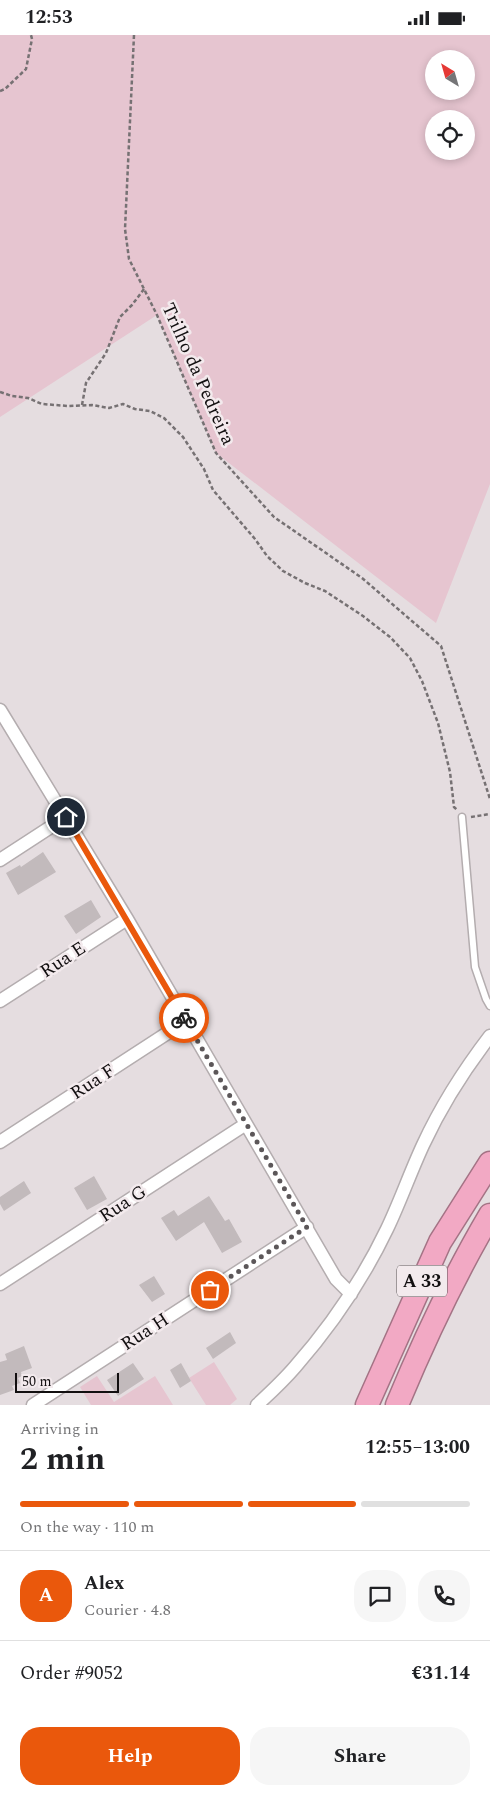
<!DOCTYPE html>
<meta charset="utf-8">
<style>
:root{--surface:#fff;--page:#f6f6f6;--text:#202124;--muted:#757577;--line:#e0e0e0;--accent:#ea580c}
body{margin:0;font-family:Spectral,serif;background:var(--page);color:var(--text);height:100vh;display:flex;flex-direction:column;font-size:19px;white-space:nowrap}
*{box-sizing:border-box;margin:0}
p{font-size:16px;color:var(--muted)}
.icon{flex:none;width:28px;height:28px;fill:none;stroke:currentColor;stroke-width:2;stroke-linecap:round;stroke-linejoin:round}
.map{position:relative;height:1370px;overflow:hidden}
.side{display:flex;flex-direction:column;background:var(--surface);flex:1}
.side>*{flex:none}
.needle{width:32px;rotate:323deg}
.fabs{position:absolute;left:425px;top:15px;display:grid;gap:10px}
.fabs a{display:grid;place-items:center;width:50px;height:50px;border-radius:50%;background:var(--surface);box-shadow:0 2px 8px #0003;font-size:25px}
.scale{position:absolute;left:15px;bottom:12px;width:104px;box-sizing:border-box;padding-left:5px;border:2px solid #120f10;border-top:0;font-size:14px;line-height:18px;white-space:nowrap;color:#120f10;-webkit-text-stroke:4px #f3eaed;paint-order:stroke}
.pin{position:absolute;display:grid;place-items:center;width:42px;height:42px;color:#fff;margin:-21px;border:2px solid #fff;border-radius:50%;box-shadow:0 1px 5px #0007}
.courier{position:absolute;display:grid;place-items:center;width:50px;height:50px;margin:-25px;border:4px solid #ea580c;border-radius:50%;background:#fff;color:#222;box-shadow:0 1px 6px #0007}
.overview em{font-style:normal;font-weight:700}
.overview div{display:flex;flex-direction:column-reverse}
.overview{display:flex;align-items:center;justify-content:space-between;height:85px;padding:0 20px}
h1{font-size:32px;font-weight:700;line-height:38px}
.bar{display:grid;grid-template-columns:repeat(4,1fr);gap:8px 5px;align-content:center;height:60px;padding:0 20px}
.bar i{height:6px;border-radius:4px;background:var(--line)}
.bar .current{background:var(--accent)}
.bar p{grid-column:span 4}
.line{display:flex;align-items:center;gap:12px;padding:0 20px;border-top:1px solid var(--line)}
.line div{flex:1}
.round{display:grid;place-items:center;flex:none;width:52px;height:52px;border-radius:20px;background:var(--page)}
.action{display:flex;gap:10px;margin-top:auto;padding:10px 20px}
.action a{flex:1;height:58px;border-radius:20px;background:var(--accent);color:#fff;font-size:20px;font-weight:700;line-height:58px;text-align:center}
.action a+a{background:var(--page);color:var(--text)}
.status{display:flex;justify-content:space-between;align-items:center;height:35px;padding:0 25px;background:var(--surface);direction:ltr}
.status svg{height:14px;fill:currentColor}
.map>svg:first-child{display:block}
.green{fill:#e6c5d0;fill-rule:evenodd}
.building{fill:#c2babc}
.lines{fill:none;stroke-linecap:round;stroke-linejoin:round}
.service-casing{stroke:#b4adaf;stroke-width:9}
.minor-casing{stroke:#b4adaf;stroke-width:15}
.motorway-casing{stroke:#a47385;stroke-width:25}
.path{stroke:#767173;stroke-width:2.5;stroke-dasharray:4 2.5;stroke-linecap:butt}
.service{stroke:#fff;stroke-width:6}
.minor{stroke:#fff;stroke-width:12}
.motorway{stroke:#f2a9c4;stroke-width:22}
.done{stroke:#5c5759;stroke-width:5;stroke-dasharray:0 9}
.route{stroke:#ea580c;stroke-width:6}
.labels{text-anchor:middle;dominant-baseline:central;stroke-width:5;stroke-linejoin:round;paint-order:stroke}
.shield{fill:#f3eaed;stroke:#565152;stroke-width:1}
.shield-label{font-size:18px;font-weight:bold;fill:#120f10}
.street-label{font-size:19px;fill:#120f10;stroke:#f3eaed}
</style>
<div class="status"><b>12:53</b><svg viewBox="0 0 49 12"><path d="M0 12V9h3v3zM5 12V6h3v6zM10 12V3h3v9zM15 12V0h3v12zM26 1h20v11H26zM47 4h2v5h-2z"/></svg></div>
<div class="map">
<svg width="490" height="1370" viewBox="0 0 490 1370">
<rect width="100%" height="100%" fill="#e5dde0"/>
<!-- green -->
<path class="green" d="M 0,0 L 490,0 L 490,449 L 436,588 L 216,418 L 157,280 L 0,382 ZM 434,24 L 466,24 L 466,56 L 434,56 ZM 434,84 L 466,84 L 466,116 L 434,116 Z
M 214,1327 L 237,1364 L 230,1370 L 206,1370 L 189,1343 Z
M 97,1341 L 114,1367 L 155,1341 L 173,1370 L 91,1370 L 80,1352 Z"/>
<!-- building -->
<path class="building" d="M 43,817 L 56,837 L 18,860 L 6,838 L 20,830 L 21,832 Z
M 91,865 L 101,882 L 76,899 L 64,881 Z
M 94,1141 L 107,1164 L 87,1175 L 74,1153 Z
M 24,1146 L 31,1158 L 4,1176 L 0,1169 L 0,1162 Z
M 209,1161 L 225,1186 L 229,1184 L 242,1207 L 222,1218 L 204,1187 L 176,1206 L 161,1183 L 174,1175 L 178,1181 Z
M 154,1241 L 165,1259 L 152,1267 L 139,1250 Z
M 230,1297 L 236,1308 L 213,1324 L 206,1313 Z
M 24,1311 L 32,1333 L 21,1337 L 22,1341 L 18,1343 L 20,1348 L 12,1351 L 14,1355 L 0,1360 L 0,1327 L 7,1325 L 5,1319 Z
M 133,1328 L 144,1344 L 118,1361 L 107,1345 Z
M 181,1328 L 191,1346 L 180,1353 L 170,1335 Z"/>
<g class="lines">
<defs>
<path id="service" d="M 462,782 L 475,932 L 486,964 L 490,971"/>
<path id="minor" d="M 0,675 L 127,884 L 336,1244 L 351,1259
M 0,825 L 66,782
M 0,966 L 127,884
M 0,1107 L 186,986
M 0,1249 L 246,1089
M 33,1370 L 307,1192
M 257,1370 C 270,1358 283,1346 295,1332 C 331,1291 363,1244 387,1194 C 400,1167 410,1138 423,1110 C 441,1071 464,1035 490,1001"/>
<path id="motorway" d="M 367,1370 L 440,1207 L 490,1128
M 397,1370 C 424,1305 454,1241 490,1180"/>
</defs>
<!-- service casing -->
<use href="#service" class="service-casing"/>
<!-- minor casing -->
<use href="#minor" class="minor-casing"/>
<!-- motorway casing -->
<use href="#motorway" class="motorway-casing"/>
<!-- path -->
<path class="path" d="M 134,0 L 125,194 L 129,224 L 157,280 L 216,418 L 274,482 L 362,543 L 441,611 L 490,764
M 0,56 L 5,54 L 26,34 L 32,4 L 31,0
M 0,357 L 12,361 L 28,363 L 42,369 L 68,371 L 92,370 L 109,373 L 123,369 L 135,374 L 150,376 L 164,383 L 183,402 L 204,434 L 213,455 L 255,504 L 267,521 L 283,536 L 305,548 L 325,556 L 363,581 L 390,602 L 410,623 L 422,646 L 438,688 L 450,737 L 454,772 L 457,775
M 82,370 L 86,348 L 106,318 L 120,282 L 132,270 L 144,254
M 471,782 L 490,779"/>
<!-- service -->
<use href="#service" class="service"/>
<!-- minor -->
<use href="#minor" class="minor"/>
<!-- motorway -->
<use href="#motorway" class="motorway"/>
</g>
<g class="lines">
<!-- done -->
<path class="done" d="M 184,983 L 307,1192 L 210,1255"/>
<!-- route -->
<path class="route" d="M 66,782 L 184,983"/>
</g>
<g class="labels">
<!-- shield labels -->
<rect class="shield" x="397" y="1230.5" width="50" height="31" rx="4"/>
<g class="shield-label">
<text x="422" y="1246">A 33</text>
</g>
<!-- street labels -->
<g class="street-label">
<text transform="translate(198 339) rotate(66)">Trilho da Pedreira</text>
<text transform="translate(63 925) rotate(-33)">Rua E</text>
<text transform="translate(93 1047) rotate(-33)">Rua F</text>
<text transform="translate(123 1169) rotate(-33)">Rua G</text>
<text transform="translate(145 1297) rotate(-33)">Rua H</text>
</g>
</g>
</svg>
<div class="fabs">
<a><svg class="needle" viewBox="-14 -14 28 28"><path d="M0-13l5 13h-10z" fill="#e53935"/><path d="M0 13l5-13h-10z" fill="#757577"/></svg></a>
<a><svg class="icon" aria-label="locate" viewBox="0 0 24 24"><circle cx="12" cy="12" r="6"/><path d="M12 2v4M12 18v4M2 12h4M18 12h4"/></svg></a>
</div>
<div class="scale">50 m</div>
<div class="pin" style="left:210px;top:1255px;background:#ea580c"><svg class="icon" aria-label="bag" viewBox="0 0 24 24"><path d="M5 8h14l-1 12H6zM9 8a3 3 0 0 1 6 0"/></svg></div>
<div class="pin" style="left:66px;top:782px;background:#1f2937"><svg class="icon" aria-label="home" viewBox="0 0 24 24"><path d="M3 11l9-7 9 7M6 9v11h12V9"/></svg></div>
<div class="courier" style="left:184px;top:983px"><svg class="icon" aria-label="bike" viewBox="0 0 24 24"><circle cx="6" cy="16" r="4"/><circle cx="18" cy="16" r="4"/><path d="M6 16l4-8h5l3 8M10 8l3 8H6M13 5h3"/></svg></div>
</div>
<section class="side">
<div class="overview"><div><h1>2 min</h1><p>Arriving in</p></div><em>12:55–13:00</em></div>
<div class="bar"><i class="current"></i><i class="current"></i><i class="current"></i><i></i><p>On the way · 110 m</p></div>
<div class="line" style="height:90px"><b class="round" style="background:var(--accent);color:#fff">A</b><div><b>Alex</b><p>Courier · 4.8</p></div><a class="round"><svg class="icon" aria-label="chat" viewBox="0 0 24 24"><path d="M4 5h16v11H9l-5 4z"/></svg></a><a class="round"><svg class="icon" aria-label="phone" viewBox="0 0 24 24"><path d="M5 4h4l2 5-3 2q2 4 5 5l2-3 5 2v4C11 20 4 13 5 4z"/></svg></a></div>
<div class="line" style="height:65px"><div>Order #9052</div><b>€31.14</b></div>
<div class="action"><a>Help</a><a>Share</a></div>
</section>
